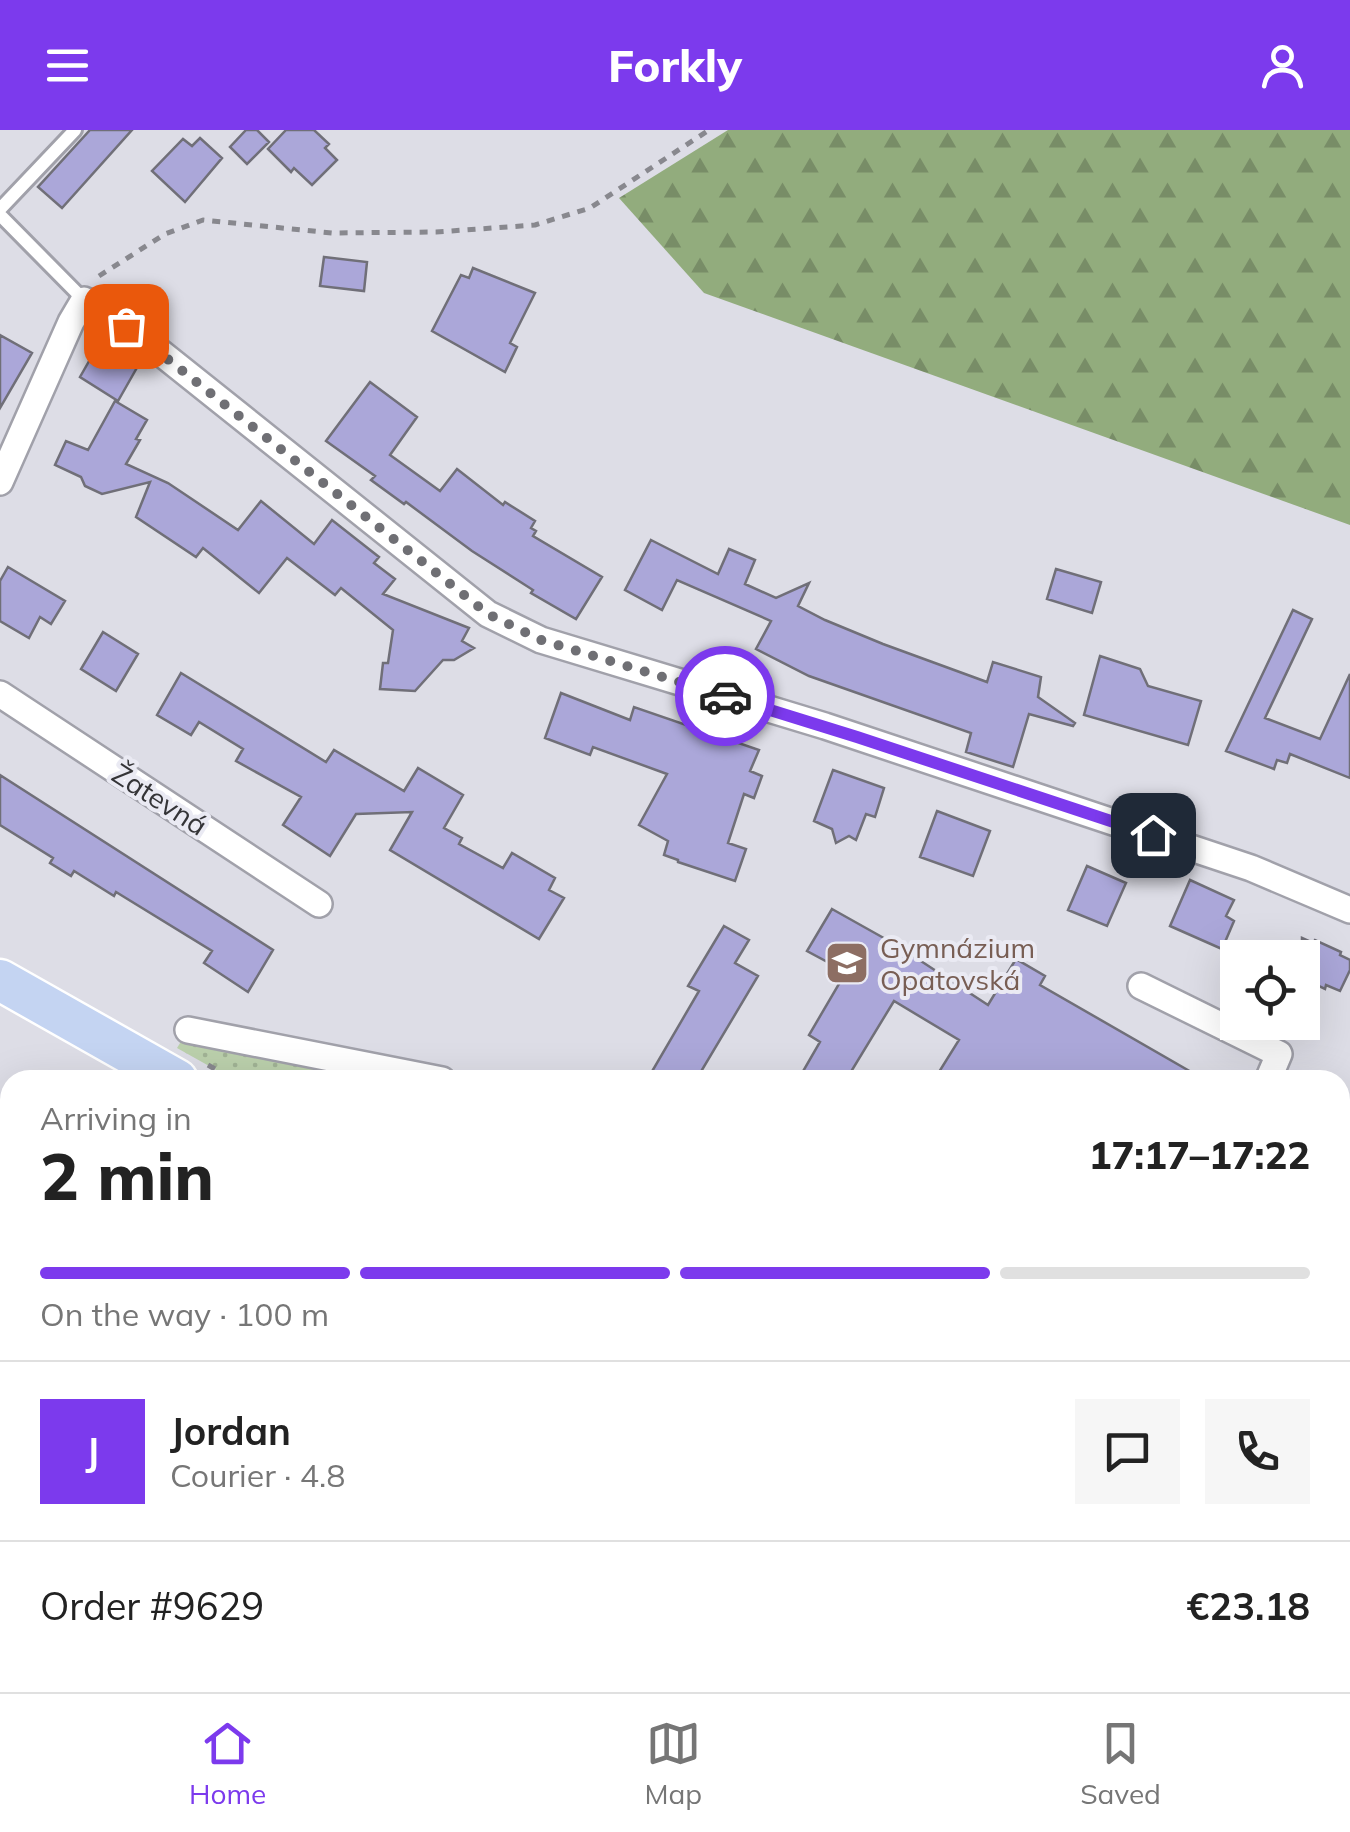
<!DOCTYPE html>
<meta charset="utf-8">
<style>
:root{--surface:#fff;--page:#f6f6f6;--text:#222;--muted:#767676;--line:#e0e0e0;--accent:#7c3aed}
body{margin:0;font-family:Mulish,sans-serif;background:var(--page);color:var(--text);height:100vh;display:flex;flex-direction:column;font-size:38px;white-space:nowrap}
*{box-sizing:border-box;margin:0}
p{font-size:32px;color:var(--muted)}
.icon{flex:none;width:55px;height:55px;fill:none;stroke:currentColor;stroke-width:2;stroke-linecap:round;stroke-linejoin:round}
.map{position:relative;flex:1;overflow:hidden}
.panel{position:absolute;left:0px;top:940px;width:1350px;height:622px;display:flex;flex-direction:column;background:var(--surface);border-radius:30px 30px 0 0;box-shadow:0 10px 40px #0002}
.panel>*{flex:none}
.fabs{position:absolute;left:1220px;top:810px;display:grid;gap:20px}
.fabs a{display:grid;place-items:center;width:100px;height:100px;border-radius:0px;background:var(--surface);box-shadow:0 10px 40px #0002;font-size:50px}
.pin{position:absolute;display:grid;place-items:center;width:85px;height:85px;color:#fff;margin:-42px;border-radius:20px;box-shadow:0 5px 15px #0006}
.courier{position:absolute;display:grid;place-items:center;width:100px;height:100px;margin:-50px;border:8px solid #7c3aed;border-radius:50%;background:#fff;color:#222;box-shadow:0 2px 12px #0007}
.head em{font-style:normal;font-weight:800}
.head div{display:flex;flex-direction:column-reverse}
.head{display:flex;align-items:center;justify-content:space-between;height:170px;padding:0 40px}
h1{font-size:65px;font-weight:800;line-height:75px}
.bar{display:grid;grid-template-columns:repeat(4,1fr);gap:15px 10px;align-content:center;height:120px;padding:0 40px}
.bar i{height:12px;border-radius:8px;background:var(--line)}
.bar .on{background:var(--accent)}
.bar p{grid-column:span 4}
.line{display:flex;align-items:center;gap:25px;padding:0 40px;border-top:2px solid var(--line)}
.line div{flex:1}
.round{display:grid;place-items:center;flex:none;width:105px;height:105px;border-radius:0px;background:var(--page)}
header{display:flex;justify-content:space-between;align-items:center;height:130px;padding:0 40px;background:var(--accent);color:#fff;font-size:45px;font-weight:800}
.menu{display:flex;justify-content:space-around;align-items:center;height:140px;border-top:2px solid var(--line);background:var(--surface);font-size:28px;color:var(--muted)}
.menu a{display:grid;justify-items:center;gap:5px}
.menu .on{color:var(--accent)}
.map>svg:first-child{display:block}
.grass{fill:url(#grass-dots)}
.forest{fill:url(#forest-firs)}
.water{fill:url(#water-waves)}
.building{fill:#aba7d9;stroke:#706f78;stroke-width:2.5}
.lines{fill:none;stroke-linecap:round;stroke-linejoin:round}
.service-casing{stroke:#a1a1aa;stroke-width:18}
.minor-casing{stroke:#a1a1aa;stroke-width:30}
.trunk-casing{stroke:#fff;stroke-width:45}
.path{stroke:#88888e;stroke-width:5;stroke-dasharray:8 8;stroke-linecap:butt}
.service{stroke:#fff;stroke-width:12}
.minor{stroke:#fff;stroke-width:25}
.trunk{stroke:#c4d4f2;stroke-width:40}
.done{stroke:#6f6f74;stroke-width:10;stroke-dasharray:0 18}
.route{stroke:#7c3aed;stroke-width:12}
.labels{text-anchor:middle;dominant-baseline:central;stroke-width:8;stroke-linejoin:round;paint-order:stroke}
.street-label{font-size:28px;fill:#343437;stroke:#eaeaf3}
.education-label{font-size:28px;fill:#785e54;stroke:#eaeaf3;text-anchor:start}
</style>
<header><svg class="icon" aria-label="menu" viewBox="0 0 24 24"><path d="M4 6h16M4 12h16M4 18h16"/></svg>Forkly<svg class="icon" aria-label="person" viewBox="0 0 24 24"><circle cx="12" cy="8" r="4"/><path d="M4 21q1-7 8-7t8 7"/></svg></header>
<div class="map">
<svg width="1350" height="1562" viewBox="0 0 1350 1562">
<defs>
<pattern id="grass-dots" width="8" height="8" patternUnits="userSpaceOnUse" patternTransform="scale(2.5)"><rect width="8" height="8" fill="#bbd0ac"/><path d="M2 2h.1M6 6h.1" fill="none" stroke="#a1b395" stroke-width="1.8" stroke-linecap="round"/></pattern>
<pattern id="forest-firs" width="22" height="20" patternUnits="userSpaceOnUse" patternTransform="scale(2.5)"><rect width="22" height="20" fill="#92ac7d"/><path d="M5 1l3.5 6h-7zM16 11l3.5 6h-7z" fill="#788d67"/></pattern>
<pattern id="water-waves" width="16" height="10" patternUnits="userSpaceOnUse" patternTransform="scale(2.5)"><rect width="16" height="10" fill="#6886af"/><path d="M0 5q4-4 8 0t8 0" fill="none" stroke="#566e8f"/></pattern>
</defs>
<rect width="100%" height="100%" fill="#dddde6"/>
<!-- grass -->
<path class="grass" d="M 188,900 L 442,950 L 234,950 L 177,918 Z
M 1340,1043 L 1350,1048 L 1350,1113 L 1340,1131 Z"/>
<!-- forest -->
<path class="forest" d="M 728,0 L 1350,0 L 1350,395 L 704,163 L 619,68 Z"/>
<!-- water -->
<path class="water" d="M 0,1000 L 10,1006 L 10,1121 L 0,1115 Z
M 905,1553 L 920,1562 L 723,1562 L 707,1553 Z"/>
<!-- building -->
<path class="building" d="M 90,0 L 132,0 L 62,78 L 38,57 Z
M 246,0 L 257,0 L 269,12 L 247,34 L 230,17 Z
M 286,0 L 314,0 L 329,14 L 325,18 L 337,30 L 312,55 L 294,38 L 291,42 L 268,19 Z
M 200,8 L 222,28 L 185,72 L 152,41 L 183,9 L 192,16 Z
M 324,127 L 367,132 L 364,161 L 320,156 Z
M 473,138 L 535,163 L 510,213 L 517,217 L 505,242 L 432,201 L 461,145 L 469,148 Z
M 0,205 L 32,223 L 0,278 Z
M 100,212 L 139,234 L 118,271 L 80,247 Z
M 370,252 L 417,287 L 390,325 L 440,361 L 457,339 L 503,375 L 505,372 L 535,391 L 531,398 L 536,401 L 533,406 L 602,447 L 576,489 L 531,463 L 533,460 L 472,421 L 406,372 L 404,374 L 371,350 L 375,346 L 326,311 Z
M 115,271 L 147,290 L 136,309 L 140,310 L 126,334 L 168,353 L 238,400 L 261,371 L 314,414 L 332,390 L 379,427 L 374,433 L 395,449 L 383,464 L 469,498 L 462,511 L 474,518 L 454,530 L 443,530 L 415,561 L 380,559 L 383,533 L 388,533 L 393,500 L 341,458 L 335,465 L 287,428 L 259,463 L 203,418 L 196,427 L 136,387 L 150,352 L 102,364 L 85,356 L 81,347 L 55,335 L 66,311 L 88,320 Z
M 651,410 L 718,444 L 729,419 L 755,430 L 745,454 L 776,468 L 809,453 L 798,476 L 825,490 L 883,514 L 987,552 L 993,532 L 1041,547 L 1038,567 L 1075,593 L 1073,596 L 1029,584 L 1013,637 L 966,622 L 971,603 L 809,546 L 756,519 L 771,491 L 677,450 L 662,480 L 625,460 Z
M 8,437 L 65,471 L 51,494 L 40,487 L 29,508 L 0,491 L 0,451 Z
M 1056,439 L 1101,452 L 1092,483 L 1047,469 Z
M 1293,480 L 1312,489 L 1265,588 L 1320,609 L 1350,544 L 1350,648 L 1290,624 L 1287,633 L 1277,630 L 1274,639 L 1226,621 Z
M 103,502 L 138,524 L 116,561 L 81,539 Z
M 1100,526 L 1140,539 L 1148,556 L 1201,571 L 1188,615 L 1084,585 Z
M 181,543 L 326,632 L 334,620 L 404,661 L 418,638 L 463,665 L 444,698 L 462,708 L 459,714 L 503,738 L 512,723 L 555,748 L 549,760 L 564,768 L 539,809 L 390,720 L 412,682 L 356,684 L 330,726 L 283,695 L 301,667 L 236,631 L 243,619 L 199,592 L 191,605 L 157,585 Z
M 561,563 L 630,590 L 634,577 L 759,620 L 750,641 L 762,646 L 754,668 L 744,664 L 728,713 L 746,719 L 735,751 L 678,732 L 678,730 L 664,725 L 668,711 L 639,695 L 667,644 L 593,617 L 590,625 L 545,608 Z
M 833,640 L 884,658 L 875,687 L 866,684 L 856,710 L 849,706 L 836,713 L 832,699 L 814,691 Z
M 0,645 L 273,820 L 248,862 L 204,833 L 212,821 L 116,762 L 114,766 L 74,741 L 71,746 L 50,733 L 53,728 L 0,695 Z
M 937,681 L 990,701 L 973,746 L 920,727 Z
M 1087,736 L 1126,753 L 1107,796 L 1068,780 Z
M 1190,750 L 1234,770 L 1226,786 L 1234,791 L 1222,819 L 1170,796 Z
M 832,779 L 898,816 L 988,875 L 1016,829 L 1045,846 L 1040,855 L 1205,950 L 934,950 L 959,910 L 894,871 L 846,950 L 798,950 L 820,912 L 809,905 L 846,842 L 807,821 Z
M 724,796 L 749,810 L 735,833 L 758,846 L 696,950 L 647,950 L 699,861 L 688,856 Z
M 1302,808 L 1313,813 L 1315,810 L 1341,822 L 1340,825 L 1350,830 L 1350,840 L 1340,861 L 1326,855 L 1325,859 L 1302,848 Z"/>
<g class="lines">
<defs>
<path id="service" d="M 0,79 L 75,0
M 0,85 L 84,170"/>
<path id="minor" d="M 0,352 L 71,192 L 84,170 L 126,195 L 488,484 L 541,510 L 825,596 L 1251,738 L 1350,780
M 0,564 L 319,774
M 1141,856 L 1279,924 L 1268,950
M 188,900 L 442,950
M 1340,1032 L 1350,1037
M 1340,1222 L 1350,1207
M 1340,1279 L 1350,1280
M 1340,1465 L 1350,1472"/>
<path id="trunk" d="M 0,850 L 177,950
M 0,1068 L 10,1069
M 1081,1552 L 1097,1562
M 1170,1552 L 1186,1562"/>
</defs>
<!-- service casing -->
<use href="#service" class="service-casing"/>
<!-- minor casing -->
<use href="#minor" class="minor-casing"/>
<!-- trunk casing -->
<use href="#trunk" class="trunk-casing"/>
<!-- path -->
<path class="path" d="M 99,146 L 165,104 L 203,90 L 332,103 L 436,102 L 535,95 L 590,78 L 709,0
M 208,935 L 234,950
M 0,1187 L 10,1193
M 0,1287 L 10,1294
M 413,1552 L 428,1562
M 597,1552 L 613,1562
M 1027,1552 L 1046,1562"/>
<!-- service -->
<use href="#service" class="service"/>
<!-- minor -->
<use href="#minor" class="minor"/>
<!-- trunk -->
<use href="#trunk" class="trunk"/>
</g>
<g class="lines">
<!-- done -->
<path class="done" d="M 126,196 L 488,484 L 541,510 L 725,566"/>
<!-- route -->
<path class="route" d="M 725,566 L 857,607 L 1153,705"/>
</g>
<!-- icons -->
<defs>
<symbol id="school-square" viewBox="-11 -11 22 22"><rect x="-9" y="-9" width="18" height="18" rx="4" fill="#8d6e63" stroke="#eaeaf3"/><path d="M0-5L7-2L0 1L-7-2ZM-4 1L0 2.5L4 1V4Q0 6-4 4Z" fill="#fff"/></symbol>
</defs>
<g fill-rule="evenodd">
<use href="#school-square" x="822" y="808" width="50" height="50"/>
</g>
<g class="labels">
<!-- street labels -->
<g class="street-label">
<text transform="translate(160 669) rotate(33)">Žatevná</text>
</g>
<!-- education labels -->
<g class="education-label">
<text x="880" y="817">Gymnázium<tspan x="880" dy="32">Opatovská</tspan></text>
</g>
</g>
</svg>
<div class="fabs">
<a><svg class="icon" aria-label="locate" viewBox="0 0 24 24"><circle cx="12" cy="12" r="6"/><path d="M12 2v4M12 18v4M2 12h4M18 12h4"/></svg></a>
</div>
<div class="pin" style="left:126px;top:196px;background:#ea580c"><svg class="icon" aria-label="bag" viewBox="0 0 24 24"><path d="M5 8h14l-1 12H6zM9 8a3 3 0 0 1 6 0"/></svg></div>
<div class="pin" style="left:1153px;top:705px;background:#1f2937"><svg class="icon" aria-label="home" viewBox="0 0 24 24"><path d="M3 11l9-7 9 7M6 9v11h12V9"/></svg></div>
<div class="courier" style="left:725px;top:566px"><svg class="icon" aria-label="car" viewBox="0 0 24 24"><path d="M5 17H2v-5l4-1 3-4h7l3 4 3 1v5h-3M9 17h6M6 11h13"/><circle cx="7" cy="17" r="2"/><circle cx="17" cy="17" r="2"/></svg></div>
<section class="panel">
<div class="head"><div><h1>2 min</h1><p>Arriving in</p></div><em>17:17–17:22</em></div>
<div class="bar"><i class="on"></i><i class="on"></i><i class="on"></i><i></i><p>On the way · 100 m</p></div>
<div class="line" style="height:180px"><b class="round" style="background:var(--accent);color:#fff">J</b><div><b>Jordan</b><p>Courier · 4.8</p></div><a class="round"><svg class="icon" aria-label="chat" viewBox="0 0 24 24"><path d="M4 5h16v11H9l-5 4z"/></svg></a><a class="round"><svg class="icon" aria-label="phone" viewBox="0 0 24 24"><path d="M5 4h4l2 5-3 2q2 4 5 5l2-3 5 2v4C11 20 4 13 5 4z"/></svg></a></div>
<div class="line" style="height:130px"><div>Order #9629</div><b>€23.18</b></div>
</section>
</div>
<nav class="menu">
<a class="on"><svg class="icon" aria-label="home" viewBox="0 0 24 24"><path d="M3 11l9-7 9 7M6 9v11h12V9"/></svg>Home</a>
<a><svg class="icon" aria-label="map" viewBox="0 0 24 24"><path d="M3 6l6-2 6 2 6-2v14l-6 2-6-2-6 2zM9 4v14M15 6v14"/></svg>Map</a>
<a><svg class="icon" aria-label="saved" viewBox="0 0 24 24"><path d="M7 4h10v16l-5-4-5 4z"/></svg>Saved</a>
</nav>
